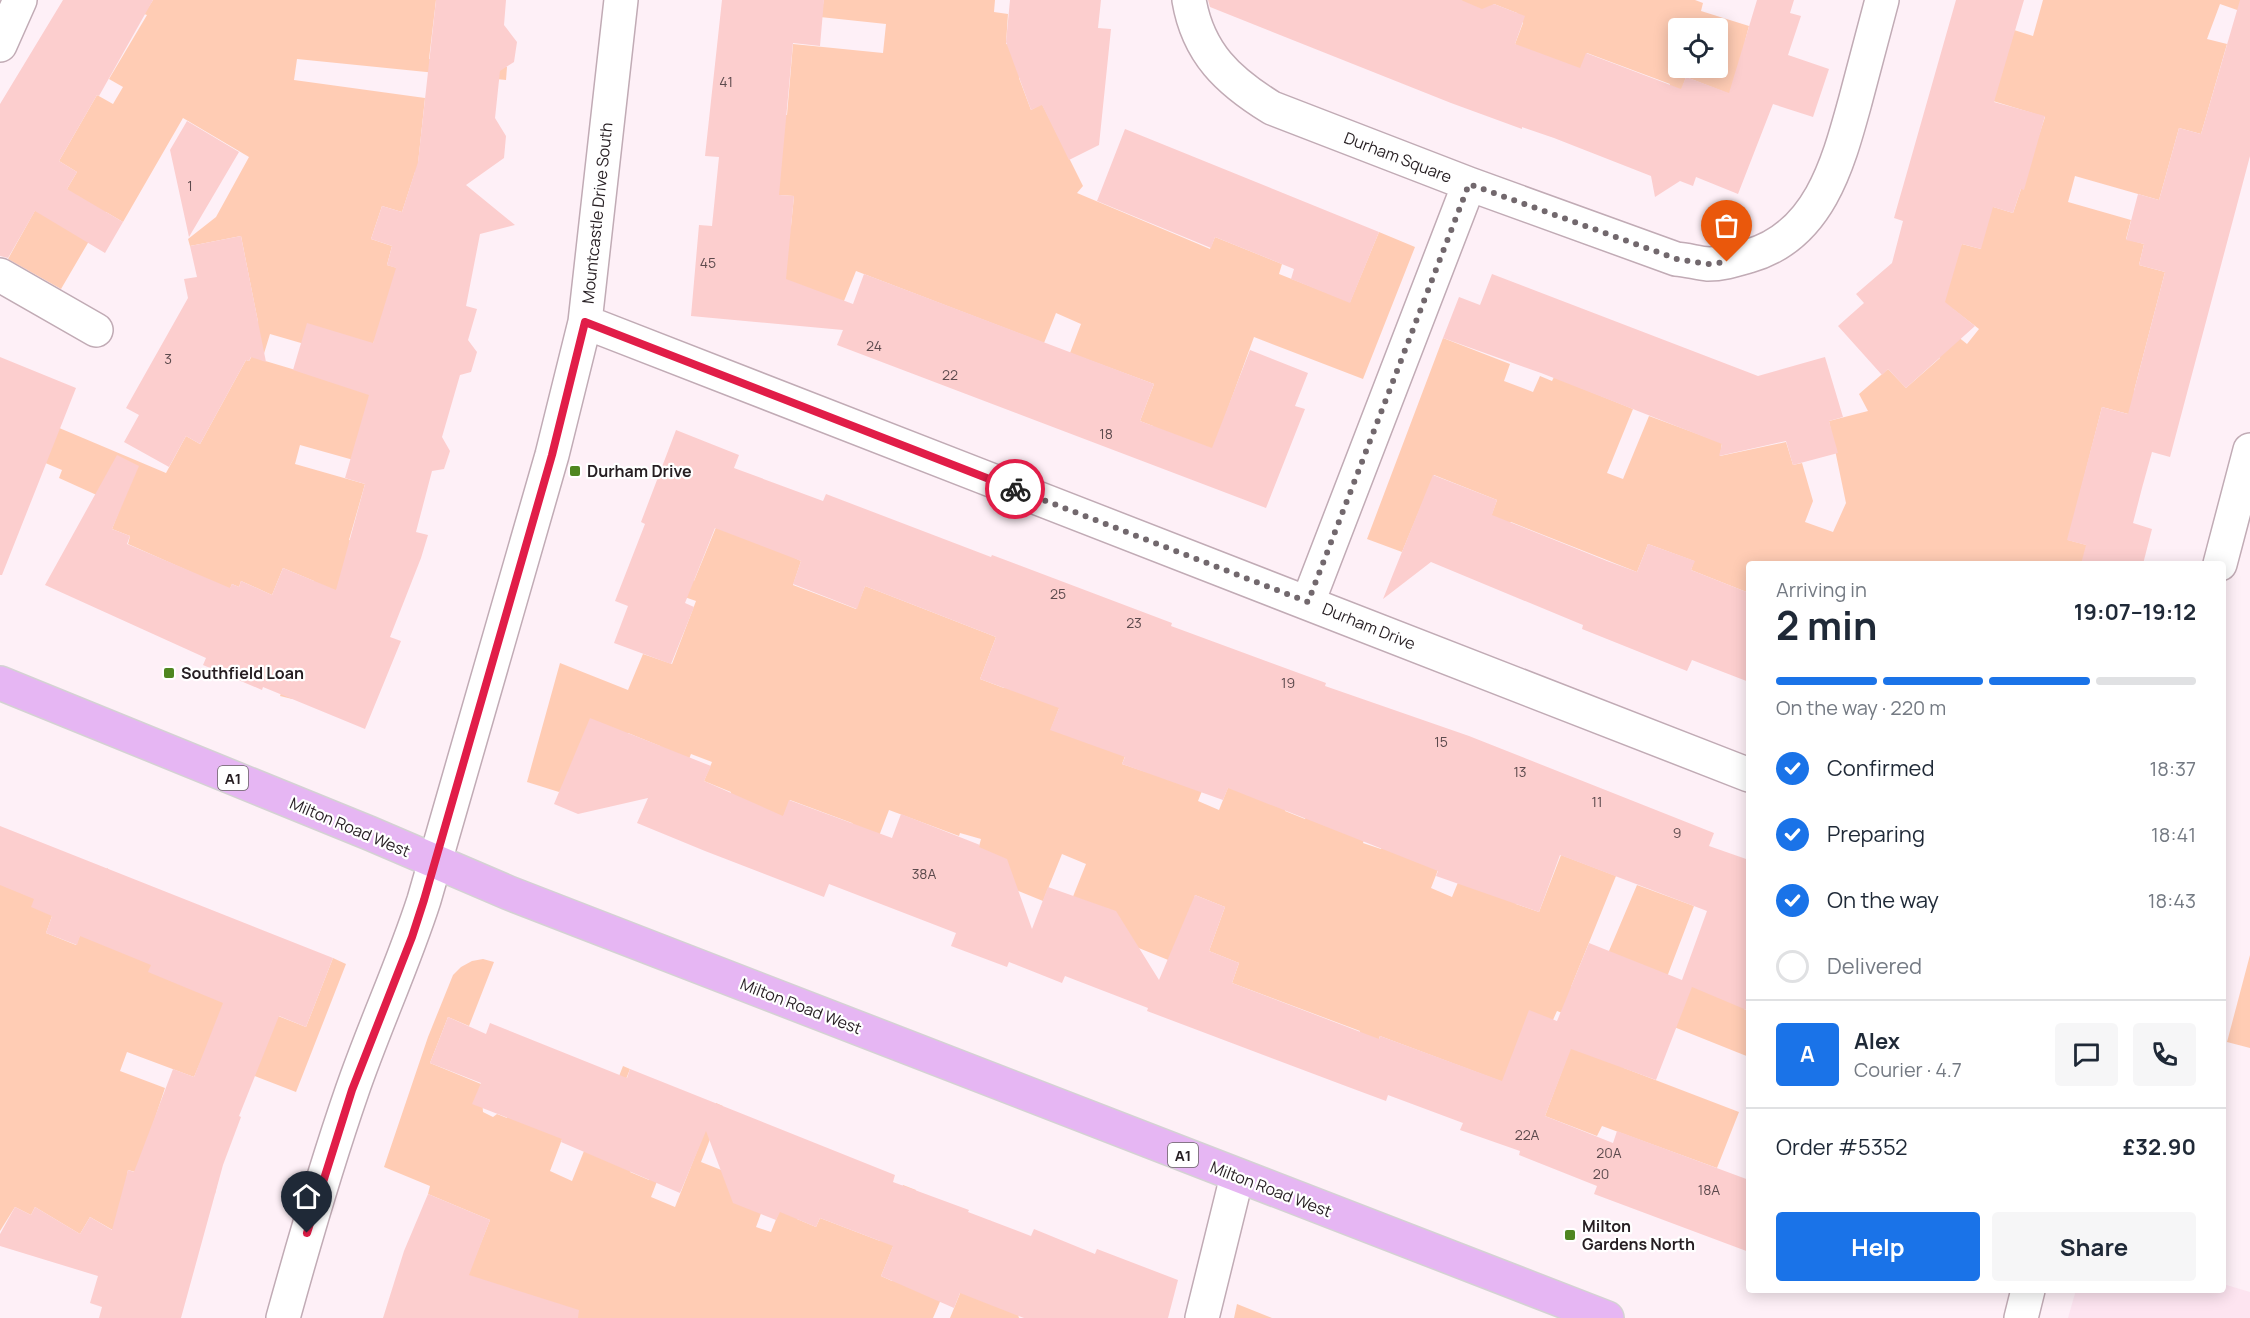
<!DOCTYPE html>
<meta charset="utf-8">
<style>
:root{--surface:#fff;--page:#f6f6f7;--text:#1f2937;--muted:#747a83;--line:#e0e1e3;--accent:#1a73e8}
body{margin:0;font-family:Manrope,sans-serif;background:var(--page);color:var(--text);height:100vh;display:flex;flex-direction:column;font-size:22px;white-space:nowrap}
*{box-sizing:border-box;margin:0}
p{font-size:20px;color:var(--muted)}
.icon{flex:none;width:33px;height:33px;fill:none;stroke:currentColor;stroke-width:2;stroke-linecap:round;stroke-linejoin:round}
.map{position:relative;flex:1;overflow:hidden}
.drawer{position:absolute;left:1746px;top:561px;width:480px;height:732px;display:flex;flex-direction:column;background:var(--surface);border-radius:6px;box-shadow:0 3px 15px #0003}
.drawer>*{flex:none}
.fabs{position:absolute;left:1668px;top:18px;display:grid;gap:12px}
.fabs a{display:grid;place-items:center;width:60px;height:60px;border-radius:6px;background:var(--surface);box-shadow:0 3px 15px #0003;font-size:30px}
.pin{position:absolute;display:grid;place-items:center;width:51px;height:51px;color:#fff;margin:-62px -26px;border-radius:50% 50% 50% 0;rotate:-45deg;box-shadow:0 0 6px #0007}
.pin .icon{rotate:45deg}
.courier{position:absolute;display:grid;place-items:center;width:60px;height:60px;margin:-30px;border:4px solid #e11d48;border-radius:50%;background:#fff;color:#222;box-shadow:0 2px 8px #0007}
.headline em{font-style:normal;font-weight:700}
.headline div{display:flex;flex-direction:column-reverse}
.headline{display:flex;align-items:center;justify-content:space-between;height:102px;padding:0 30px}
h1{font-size:39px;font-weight:700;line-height:45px}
.bar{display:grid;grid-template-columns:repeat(4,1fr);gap:9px 6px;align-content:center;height:72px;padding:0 30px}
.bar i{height:8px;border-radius:4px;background:var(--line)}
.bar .selected{background:var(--accent)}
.bar p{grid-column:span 4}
.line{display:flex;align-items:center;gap:15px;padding:0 30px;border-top:2px solid var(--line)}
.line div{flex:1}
.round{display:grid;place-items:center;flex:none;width:63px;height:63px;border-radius:6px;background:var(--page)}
ol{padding:0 30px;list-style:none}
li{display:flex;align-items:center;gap:18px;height:66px}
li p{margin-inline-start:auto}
li .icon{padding:6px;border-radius:50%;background:var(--accent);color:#fff;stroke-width:4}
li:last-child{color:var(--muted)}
li i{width:33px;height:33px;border:3px solid var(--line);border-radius:50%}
.button{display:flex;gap:12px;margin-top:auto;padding:12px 30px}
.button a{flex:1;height:69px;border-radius:6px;background:var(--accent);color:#fff;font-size:24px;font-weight:700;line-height:69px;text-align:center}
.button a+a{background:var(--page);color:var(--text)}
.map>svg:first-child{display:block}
.built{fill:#fde4f0}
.green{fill:#ffccb4;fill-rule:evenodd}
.building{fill:#fccece}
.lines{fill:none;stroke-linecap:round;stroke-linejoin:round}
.minor-casing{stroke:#c1abb5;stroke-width:36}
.major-casing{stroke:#d4d2d3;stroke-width:36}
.minor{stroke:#fff;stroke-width:33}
.major{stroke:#e6b6f3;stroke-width:33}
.done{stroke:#72686d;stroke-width:6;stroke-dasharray:0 10.8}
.route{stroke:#e11d48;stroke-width:8}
.poi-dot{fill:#4f8620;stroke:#fff;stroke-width:2}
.labels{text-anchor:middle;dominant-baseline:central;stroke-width:4.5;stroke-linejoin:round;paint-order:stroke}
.number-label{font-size:14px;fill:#5c4a4d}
.shield{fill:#fff;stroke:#676264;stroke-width:1.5}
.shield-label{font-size:15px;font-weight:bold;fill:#261e22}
.street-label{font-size:16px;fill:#261e22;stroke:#fff}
.poi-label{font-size:16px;font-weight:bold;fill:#261e22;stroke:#fff;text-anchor:start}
</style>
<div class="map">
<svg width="2250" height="1318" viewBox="0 0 2250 1318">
<rect width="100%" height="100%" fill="#fef0f7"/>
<!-- built -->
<path class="built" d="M 2223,1284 L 2250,1292 L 2250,1318 L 2068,1318 L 2076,1290 L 2223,1290 Z"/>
<!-- green -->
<path class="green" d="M 153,0 L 436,0 L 429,59 L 507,67 L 506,80 L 297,59 L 294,80 L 425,98 L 417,173 L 415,172 L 402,212 L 382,206 L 371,239 L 392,246 L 387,265 L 411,272 L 373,343 L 301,343 L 270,334 L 262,360 L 376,394 L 357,461 L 300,445 L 295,464 L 365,484 L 349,540 L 375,548 L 341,579 L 292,699 L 280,696 L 311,611 L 304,607 L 314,581 L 283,568 L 272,595 L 241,581 L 239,587 L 232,584 L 214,628 L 191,572 L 128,544 L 130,536 L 112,529 L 121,506 L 59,478 L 62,470 L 24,454 L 0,403 L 166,473 L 186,436 L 200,444 L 246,360 L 249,361 L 255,351 L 253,349 L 258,322 L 241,236 L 190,246 L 188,239 L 216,217 L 249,157 L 183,118 L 123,222 L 106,212 L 61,289 L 8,259 L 52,180 L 67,189 L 77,172 L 59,161 L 97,95 L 113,104 L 123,87 L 109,79 L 147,15 L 144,14 Z
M 824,0 L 995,0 L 994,12 L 1008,14 L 1006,44 L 1023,46 L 1019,78 L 1031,110 L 1042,104 L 1083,186 L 1077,193 L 1196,243 L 1210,249 L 1215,237 L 1282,264 L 1279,274 L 1350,302 L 1379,232 L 1415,247 L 1363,379 L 1254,337 L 1201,482 L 1152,431 L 1153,426 L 1140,421 L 1154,384 L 1070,353 L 1081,324 L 1056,313 L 1044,343 L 856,271 L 844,301 L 769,295 L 775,224 L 791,226 L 794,196 L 779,195 L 753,112 L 787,115 L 793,44 L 883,53 L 886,24 L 820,17 Z
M 1461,0 L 1695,0 L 1703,3 L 1701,11 L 1749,26 L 1745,41 L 1760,125 L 1722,91 L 1686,77 L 1680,94 L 1669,90 L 1670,84 L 1587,53 L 1571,94 L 1515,44 L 1523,23 L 1517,13 L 1494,4 L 1471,27 ZM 1678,28 L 1718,28 L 1718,68 L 1678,68 Z
M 2043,0 L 2244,0 L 2240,11 L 2220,4 L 2207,39 L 2227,44 L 2201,134 L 2179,128 L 2159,200 L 2075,176 L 2068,202 L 2131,220 L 2126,239 L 2144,244 L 2139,265 L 2165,272 L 2134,391 L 2147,419 L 2102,407 L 2068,540 L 2105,550 L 2081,564 L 1749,564 L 1749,593 L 1691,570 L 1694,561 L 1648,544 L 1637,572 L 1511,522 L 1483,538 L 1497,500 L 1434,475 L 1402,552 L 1367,539 L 1443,338 L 1510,364 L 1504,381 L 1533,392 L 1540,376 L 1552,381 L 1554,377 L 1633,409 L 1607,473 L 1623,479 L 1649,416 L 1722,443 L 1720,456 L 1786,442 L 1793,465 L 1802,463 L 1813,501 L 1805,522 L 1833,532 L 1846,503 L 1829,421 L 1868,411 L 1859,394 L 1888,369 L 1906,388 L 1940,358 L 1922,307 L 1962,244 L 1981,249 L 1974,201 L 2013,213 L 2045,117 L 1993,101 L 2014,30 L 2033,36 ZM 1953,309 L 1979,329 L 1967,344 L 1942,324 Z
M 719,520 L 801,561 L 793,585 L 856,609 L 865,586 L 996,637 L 980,679 L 1004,688 L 1068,685 L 1051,729 L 1141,716 L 1122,764 L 1146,772 L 1172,705 L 1213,763 L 1198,801 L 1219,810 L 1249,735 L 1306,756 L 1285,811 L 1305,819 L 1327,765 L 1373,812 L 1363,843 L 1381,849 L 1402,794 L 1448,844 L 1431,888 L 1452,897 L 1482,824 L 1516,904 L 1539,912 L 1561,855 L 1616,876 L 1571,987 L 1609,951 L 1637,885 L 1694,906 L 1651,1019 L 1624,1068 L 1739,1112 L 1717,1168 L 1602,1126 L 1597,1136 L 1545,1116 L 1581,1020 L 1557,1011 L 1553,1020 L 1503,1082 L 1380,1036 L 1371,1059 L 1353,1052 L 1360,1031 L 1232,983 L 1239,963 L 1209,951 L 1225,907 L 1195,895 L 1183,966 L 1114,938 L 1121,920 C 1107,897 1085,911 1064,919 L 1086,864 L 1062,854 L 1043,901 L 972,872 L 981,839 L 960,833 L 959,836 L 889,810 L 874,849 L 852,823 L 790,800 L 771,847 L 721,829 L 731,792 L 704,781 L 712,762 L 691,754 L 684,772 L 660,746 L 628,733 L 559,792 L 527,782 L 560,663 L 628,690 L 643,654 L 672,664 L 696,601 L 653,586 L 661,568 L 694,581 Z
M 34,840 L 52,916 L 46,933 L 76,945 L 107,868 L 268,1012 L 306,1027 L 333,958 L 346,964 L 296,1092 L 203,1056 L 194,1077 L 127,1052 L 120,1071 L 165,1088 L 153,1124 L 218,1179 L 215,1194 L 128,1170 L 118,1233 L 90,1217 L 80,1234 L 35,1207 L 31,1215 L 15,1207 L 0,1231 L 0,885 Z
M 2250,955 L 2250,1048 L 2227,1042 Z
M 483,959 L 494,962 L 469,1026 L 448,1017 L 430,1063 L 481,1084 L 483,1112 L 493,1117 L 497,1114 L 507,1118 L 515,1097 L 564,1134 L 550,1171 L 572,1181 L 590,1136 L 595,1138 L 623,1066 L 630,1069 L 608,1125 L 642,1140 L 630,1172 L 649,1180 L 662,1147 L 669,1150 L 651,1197 L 675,1207 L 716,1103 L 723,1106 L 701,1162 L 770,1189 L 756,1227 L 771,1232 L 805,1147 L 822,1154 L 797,1219 L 816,1227 L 820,1218 L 880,1241 L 903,1185 L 916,1190 L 881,1276 L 892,1281 L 948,1283 L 933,1318 L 447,1318 L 468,1275 L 490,1220 L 428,1194 L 430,1186 L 384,1167 L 428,1037 L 453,975 L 461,967 L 472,961 Z
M 1687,979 L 1749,995 L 1744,1009 L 1749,1011 L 1749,1057 L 1669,1025 Z
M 990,1220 L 1019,1318 L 950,1318 Z
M 1237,1304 L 1272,1318 L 1234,1318 Z"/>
<!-- building -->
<path class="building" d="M 63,0 L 153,0 L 99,96 L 97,95 L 59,161 L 77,172 L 67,189 L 123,222 L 105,253 L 35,211 L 8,258 L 0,256 L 0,104 Z
M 436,0 L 506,0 L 504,25 L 517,42 L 514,62 L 500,71 L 495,118 L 506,136 L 504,158 L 466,185 L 515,225 L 480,234 L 466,306 L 477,309 L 468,340 L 477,352 L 471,372 L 460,375 L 442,437 L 450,451 L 444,469 L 432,471 L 416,532 L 428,535 L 421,558 L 390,637 L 401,641 L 365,729 L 263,687 L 262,690 L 203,665 L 206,658 L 45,585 L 117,455 L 139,466 L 112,529 L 130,536 L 127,544 L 230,588 L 232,584 L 239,587 L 241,581 L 272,595 L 283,568 L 336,590 L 365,484 L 345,478 L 369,395 L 293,370 L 307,323 L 373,343 L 396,268 L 387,265 L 392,246 L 371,239 L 382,206 L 402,212 L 418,162 Z
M 722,0 L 824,0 L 820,46 L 793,43 L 779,195 L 794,196 L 786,279 L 853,304 L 864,274 L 1154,384 L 1140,421 L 1212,448 L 1250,350 L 1308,373 L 1295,406 L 1305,409 L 1266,508 L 837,345 L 843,330 L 691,316 L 699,225 L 712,226 L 719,157 L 705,156 Z
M 1010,0 L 1101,0 L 1098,28 L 1111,29 L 1099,145 L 1069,160 L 1042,105 L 1031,110 L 1006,42 Z
M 1208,0 L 1461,0 L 1482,9 L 1494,4 L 1525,16 L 1515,44 L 1580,68 L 1586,53 L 1681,89 L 1686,77 L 1729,93 L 1757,0 L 1794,0 L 1790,13 L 1801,16 L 1788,55 L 1829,69 L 1813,117 L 1773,104 L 1738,194 L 1696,177 L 1693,186 L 1680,181 L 1655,197 L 1651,176 L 1554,138 L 1522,127 L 1522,129 L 1451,103 L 1210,7 Z
M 1956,0 L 2024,0 L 1994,102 L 2045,116 L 2024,190 L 2021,189 L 2013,213 L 1993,207 L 1981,249 L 1962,244 L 1945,302 L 1975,326 L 1906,388 L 1888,369 L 1882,375 L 1838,326 L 1864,303 L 1856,294 L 1892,263 L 1903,221 L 1894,218 Z
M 2240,0 L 2250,0 L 2250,156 L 2170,457 L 2152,452 L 2142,488 L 2133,523 L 2152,529 L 2143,564 L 2081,564 L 2086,545 L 2067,540 L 2102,407 L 2128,414 L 2165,272 L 2139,265 L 2144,244 L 2126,240 L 2138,194 L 2159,200 L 2179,128 L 2201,134 Z
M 187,121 L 239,152 L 189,237 L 170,150 Z
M 1125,129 L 1379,232 L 1350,303 L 1291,279 L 1294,269 L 1215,237 L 1211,248 L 1097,201 Z
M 241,236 L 266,362 L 251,357 L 249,361 L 246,360 L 200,444 L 186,436 L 169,467 L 124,442 L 139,415 L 126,408 L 188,298 L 184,279 L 197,277 L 190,246 Z
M 1492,274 L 1758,376 L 1825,357 L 1843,417 L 1829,421 L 1838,453 L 1793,465 L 1786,441 L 1719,456 L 1722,444 L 1541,373 L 1443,338 L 1459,297 L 1480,305 Z
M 0,357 L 76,388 L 2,575 L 0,575 Z
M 676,430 L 739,455 L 734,468 L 823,501 L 826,494 L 991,557 L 992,555 L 1172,623 L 1171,626 L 1326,683 L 1325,686 L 1469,736 L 1714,833 L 1709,846 L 1749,860 L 1749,1011 L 1692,987 L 1656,1080 L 1571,1049 L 1545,1116 L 1613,1143 L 1617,1131 L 1749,1180 L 1749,1252 L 1594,1194 L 1597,1186 L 1519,1155 L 1520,1151 L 1460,1130 L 1463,1123 L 1388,1095 L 1386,1101 L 1351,1088 L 1147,1011 L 1148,1008 L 1065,976 L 1062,983 L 1009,962 L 1007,967 L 951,946 L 956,933 L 829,884 L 824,897 L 705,851 L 637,823 L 648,798 L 578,814 L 554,804 L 590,718 L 711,766 L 704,781 L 783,816 L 789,800 L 892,838 L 901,814 L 980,845 L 979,847 L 1007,859 L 1032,929 L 1048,887 L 1116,911 L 1159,980 L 1195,895 L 1225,907 L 1209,951 L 1239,963 L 1232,983 L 1379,1039 L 1380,1036 L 1502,1081 L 1529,1010 L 1557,1021 L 1589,943 L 1682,980 L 1707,911 L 1560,855 L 1539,912 L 1436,876 L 1438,871 L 1228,788 L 1223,800 L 1122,764 L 1125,757 L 1050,730 L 1059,708 L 980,679 L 996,637 L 865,586 L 857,609 L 793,584 L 801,561 L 715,528 L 685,603 L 694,607 L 671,664 L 614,643 L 628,606 L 615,601 L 645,524 L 641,522 Z
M 1433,475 L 1497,500 L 1492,515 L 1607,561 L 1637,572 L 1648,544 L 1695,561 L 1691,570 L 1749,593 L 1749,682 L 1692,660 L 1687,671 L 1582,629 L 1583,625 L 1431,562 L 1383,599 Z
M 0,826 L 333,958 L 306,1027 L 279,1016 L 239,1116 L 241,1117 L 223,1165 L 181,1318 L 99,1318 L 102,1307 L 90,1303 L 98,1276 L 0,1246 L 0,1234 L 15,1207 L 31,1215 L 35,1207 L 80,1234 L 90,1217 L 112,1230 L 128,1170 L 134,1172 L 173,1069 L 194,1077 L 223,1003 L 148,972 L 151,965 L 80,936 L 77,945 L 46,933 L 52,916 L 31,907 L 34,899 L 0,885 Z
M 448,1017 L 486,1034 L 490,1023 L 627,1078 L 630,1069 L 895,1175 L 893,1182 L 969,1210 L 968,1212 L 1031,1236 L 1034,1229 L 1095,1254 L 1097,1249 L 1178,1280 L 1168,1318 L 1024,1318 L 960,1293 L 954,1308 L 881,1276 L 893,1246 L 820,1218 L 816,1227 L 780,1212 L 776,1220 L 733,1203 L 706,1131 L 680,1193 L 561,1142 L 562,1139 L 472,1104 L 481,1083 L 430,1063 Z
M 428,1194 L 490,1220 L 469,1275 L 579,1310 L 578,1318 L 383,1318 L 404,1251 Z"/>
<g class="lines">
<defs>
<path id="minor" d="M 1189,0 C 1198,53 1228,81 1272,108 L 1469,184 L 1676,259 C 1687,260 1698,263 1708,264 C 1722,264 1735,260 1749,256 C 1819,236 1838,164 1855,102 C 1864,68 1873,34 1882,0
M 0,45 L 20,0
M 0,275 L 96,330
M 585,322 L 1749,775
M 2220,564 L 2250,450
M 1308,602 L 1469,184
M 283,1318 C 304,1242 326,1166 352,1091 C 374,1027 403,965 424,900 L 552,455 L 585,322 L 621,0
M 1202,1318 L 1237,1176
M 2021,1318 L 2028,1290"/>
<path id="major" d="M 0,683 L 369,833 L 509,893 L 1607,1318"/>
</defs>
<!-- minor casing -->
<use href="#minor" class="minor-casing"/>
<!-- major casing -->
<use href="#major" class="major-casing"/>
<!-- minor -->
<use href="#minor" class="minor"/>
<!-- major -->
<use href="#major" class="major"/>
</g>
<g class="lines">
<!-- done -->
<path class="done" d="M 1015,489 L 1308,602 L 1469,184 L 1677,259 L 1708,264 L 1727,262"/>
<!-- route -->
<path class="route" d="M 307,1233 L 352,1090 L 412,937 L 424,900 L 552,455 L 585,322 L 1015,489"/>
</g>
<!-- markers -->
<g class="poi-dot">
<rect x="569" y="465" width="12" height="12" rx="3"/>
<rect x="163" y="667" width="12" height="12" rx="3"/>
<rect x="1564" y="1229" width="12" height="12" rx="3"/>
</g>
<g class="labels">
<!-- number labels -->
<g class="number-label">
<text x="726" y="81">41</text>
<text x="190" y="185">1</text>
<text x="708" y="262">45</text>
<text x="874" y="345">24</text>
<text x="168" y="358">3</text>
<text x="950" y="374">22</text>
<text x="1106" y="433">18</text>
<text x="1058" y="593">25</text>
<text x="1134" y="622">23</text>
<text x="1288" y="682">19</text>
<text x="1441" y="741">15</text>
<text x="1520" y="771">13</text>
<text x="1597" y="801">11</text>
<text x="1677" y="832">9</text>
<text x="924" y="873">38A</text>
<text x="1527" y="1134">22A</text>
<text x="1609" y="1152">20A</text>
<text x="1601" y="1173">20</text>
<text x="1709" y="1189">18A</text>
</g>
<!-- shield labels -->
<g class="shield">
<rect x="218" y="766" width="30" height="24" rx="4.5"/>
<rect x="1168" y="1143" width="30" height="24" rx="4.5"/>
</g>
<g class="shield-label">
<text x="233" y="778">A1</text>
<text x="1183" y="1155">A1</text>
</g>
<!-- street labels -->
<g class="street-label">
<text transform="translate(1398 157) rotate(21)">Durham Square</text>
<text transform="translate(597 213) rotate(-84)">Mountcastle Drive South</text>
<text transform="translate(1369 626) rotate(22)">Durham Drive</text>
<text transform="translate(350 827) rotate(23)">Milton Road West</text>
<text transform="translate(801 1006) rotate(21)">Milton Road West</text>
<text transform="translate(1271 1189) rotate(21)">Milton Road West</text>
</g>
<!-- poi labels -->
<g class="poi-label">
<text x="587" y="471">Durham Drive</text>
<text x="181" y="673">Southfield Loan</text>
<text x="1582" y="1226">Milton<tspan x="1582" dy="18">Gardens North</tspan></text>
</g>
</g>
</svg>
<div class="fabs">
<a><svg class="icon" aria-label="locate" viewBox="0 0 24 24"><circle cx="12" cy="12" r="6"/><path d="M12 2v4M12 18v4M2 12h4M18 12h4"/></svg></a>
</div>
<div class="pin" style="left:1727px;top:262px;background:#ea580c"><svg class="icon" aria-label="bag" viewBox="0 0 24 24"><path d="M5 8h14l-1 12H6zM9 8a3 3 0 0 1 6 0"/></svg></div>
<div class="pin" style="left:307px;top:1233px;background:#1f2937"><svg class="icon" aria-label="home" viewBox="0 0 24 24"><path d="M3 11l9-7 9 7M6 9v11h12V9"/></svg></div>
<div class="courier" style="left:1015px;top:489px"><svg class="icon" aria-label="bike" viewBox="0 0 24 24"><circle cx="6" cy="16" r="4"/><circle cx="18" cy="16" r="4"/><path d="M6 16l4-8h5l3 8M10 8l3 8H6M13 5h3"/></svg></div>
<section class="drawer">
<div class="headline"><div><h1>2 min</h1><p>Arriving in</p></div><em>19:07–19:12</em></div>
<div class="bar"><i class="selected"></i><i class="selected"></i><i class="selected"></i><i></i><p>On the way · 220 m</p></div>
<ol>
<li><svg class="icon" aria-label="check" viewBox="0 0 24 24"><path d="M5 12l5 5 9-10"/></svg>Confirmed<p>18:37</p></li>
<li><svg class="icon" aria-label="check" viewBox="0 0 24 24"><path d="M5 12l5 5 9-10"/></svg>Preparing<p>18:41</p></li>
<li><svg class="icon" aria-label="check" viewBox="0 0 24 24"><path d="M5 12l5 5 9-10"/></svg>On the way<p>18:43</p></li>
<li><i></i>Delivered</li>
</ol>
<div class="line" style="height:108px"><b class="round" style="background:var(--accent);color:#fff">A</b><div><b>Alex</b><p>Courier · 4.7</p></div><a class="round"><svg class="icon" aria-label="chat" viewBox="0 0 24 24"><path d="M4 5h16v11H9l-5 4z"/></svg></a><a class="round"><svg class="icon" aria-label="phone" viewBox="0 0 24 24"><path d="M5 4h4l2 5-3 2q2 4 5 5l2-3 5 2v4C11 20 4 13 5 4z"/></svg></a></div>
<div class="line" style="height:78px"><div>Order #5352</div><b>£32.90</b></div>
<div class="button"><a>Help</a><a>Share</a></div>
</section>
</div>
